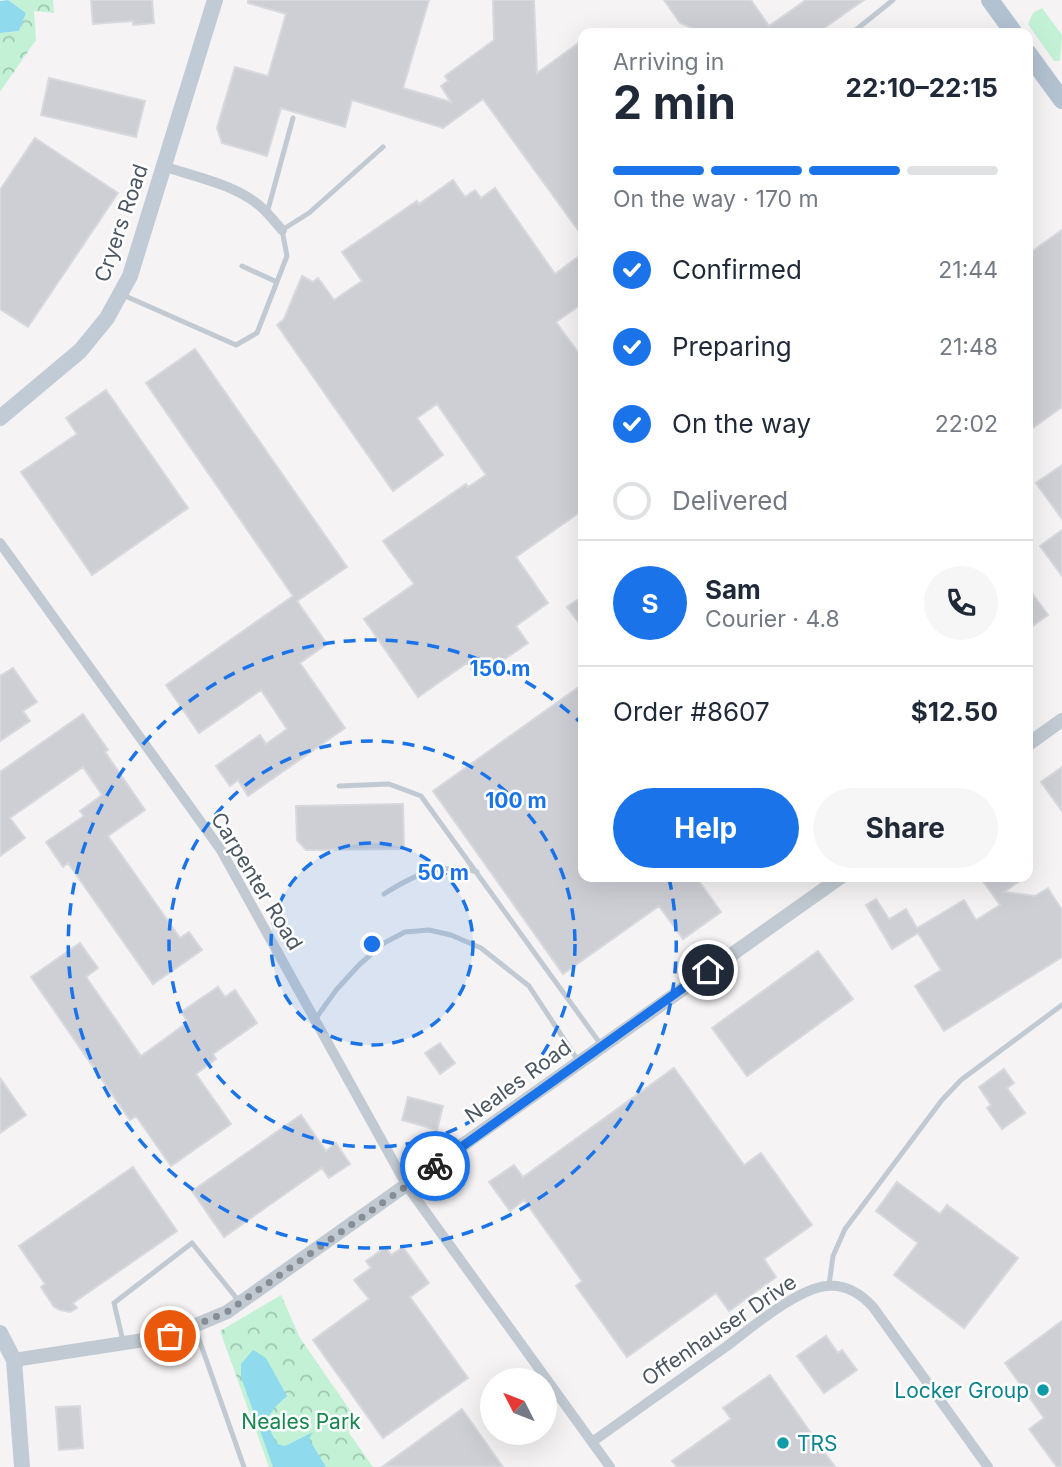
<!DOCTYPE html>
<meta charset="utf-8">
<style>
:root{--surface:#fff;--page:#f6f6f7;--text:#1f2937;--muted:#747a83;--line:#e0e1e3;--accent:#1a73e8}
body{margin:0;font-family:Inter,sans-serif;background:var(--page);color:var(--text);height:100vh;display:flex;flex-direction:column;font-size:26px;white-space:nowrap}
*{box-sizing:border-box;margin:0}
p{font-size:23px;color:var(--muted)}
.icon{flex:none;width:38px;height:38px;fill:none;stroke:currentColor;stroke-width:2;stroke-linecap:round;stroke-linejoin:round}
.map{position:relative;flex:1;overflow:hidden}
.sheet{position:absolute;left:578px;top:28px;width:455px;height:854px;display:flex;flex-direction:column;background:var(--surface);border-radius:14px;box-shadow:0 7px 28px #0002}
.sheet>*{flex:none}
.needle{width:46px;rotate:312deg}
.controls{position:absolute;left:480px;top:1368px;display:grid;gap:14px}
.controls a{display:grid;place-items:center;width:77px;height:77px;border-radius:50%;background:var(--surface);box-shadow:0 7px 28px #0002;font-size:35px}
.pin{position:absolute;display:grid;place-items:center;width:60px;height:60px;color:#fff;margin:-30px;border:4px solid #fff;border-radius:50%;box-shadow:0 2px 7px #0007}
.courier{position:absolute;display:grid;place-items:center;width:70px;height:70px;margin:-35px;border:5px solid #1a73e8;border-radius:50%;background:#fff;color:#222;box-shadow:0 2px 9px #0007}
.overview em{font-style:normal;font-weight:700}
.overview div{display:flex;flex-direction:column-reverse}
.overview{display:flex;align-items:center;justify-content:space-between;height:119px;padding:0 35px}
h1{font-size:46px;font-weight:700;line-height:52px}
.bar{display:grid;grid-template-columns:repeat(4,1fr);gap:10px 7px;align-content:center;height:84px;padding:0 35px}
.bar i{height:9px;border-radius:5px;background:var(--line)}
.bar .current{background:var(--accent)}
.bar p{grid-column:span 4}
.line{display:flex;align-items:center;gap:18px;padding:0 35px;border-top:2px solid var(--line)}
.line div{flex:1}
.round{display:grid;place-items:center;flex:none;width:74px;height:74px;border-radius:37px;background:var(--page)}
ol{padding:0 35px;list-style:none}
li{display:flex;align-items:center;gap:21px;height:77px}
li p{margin-inline-start:auto}
li .icon{padding:7px;border-radius:50%;background:var(--accent);color:#fff;stroke-width:4}
li:last-child{color:var(--muted)}
li i{width:38px;height:38px;border:4px solid var(--line);border-radius:50%}
.cta{display:flex;gap:14px;margin-top:auto;padding:14px 35px}
.cta a{flex:1;height:80px;border-radius:42px;background:var(--accent);color:#fff;font-size:28px;font-weight:700;line-height:80px;text-align:center}
.cta a+a{background:var(--page);color:var(--text)}
.map>svg:first-child{display:block}
.green{fill:#c3f1d5}
.forest{fill:url(#forest-crowns)}
.water{fill:#90daee}
.building{fill:#cdcfd5;stroke:#d7d9de;stroke-width:2}
.lines{fill:none;stroke-linecap:round;stroke-linejoin:round}
.service{stroke:#c1cad2;stroke-width:5}
.minor{stroke:#c1cad2;stroke-width:10}
.tertiary{stroke:#c1cad2;stroke-width:14}
.secondary{stroke:#c1cbd6;stroke-width:16}
.primary{stroke:#b3c2d1;stroke-width:18}
.done{stroke:#868d94;stroke-width:7;stroke-dasharray:0 12.6}
.route{stroke:#1a73e8;stroke-width:9}
.ring{fill:none;stroke:#1a73e8;stroke-width:3.5;stroke-dasharray:12 9}
.culture-dot{fill:#0f9aa8;stroke:#fff;stroke-width:2.5}
.labels{text-anchor:middle;dominant-baseline:central;stroke-width:5;stroke-linejoin:round;paint-order:stroke}
.street-label{font-size:21px;fill:#4a5661;stroke:#fff}
.culture-label{font-size:21px;fill:#0d838f;stroke:#fff;text-anchor:end}
.park-label{font-size:21px;fill:#17864f;stroke:#fff}
.centre{fill:#1a73e8;stroke:#fff;stroke-width:3.5}
.ring-label{font-size:21px;text-anchor:middle;font-weight:bold;fill:#1a73e8;stroke:#fff;stroke-width:5;stroke-linejoin:round;paint-order:stroke}
</style>
<div class="map">
<svg width="1062" height="1467" viewBox="0 0 1062 1467">
<defs>
<pattern id="forest-crowns" width="20" height="18" patternUnits="userSpaceOnUse" patternTransform="scale(1.75)"><rect width="20" height="18" fill="#c3f1d5"/><path d="M2 6a3 3 0 1 1 6 0M12 15a3 3 0 1 1 6 0" fill="none" stroke="#a0c6b0"/></pattern>
</defs>
<rect width="100%" height="100%" fill="#f5f3f3"/>
<!-- green -->
<path class="green" d="M 1042,8 L 1062,35 L 1060,61 L 1054,61 L 1028,24 L 1033,13 Z"/>
<!-- forest -->
<path class="forest" d="M 8,0 L 53,0 L 54,13 L 34,11 L 36,40 L 0,92 L 0,33 L 19,31 L 26,13 Z
M 281,1295 L 300,1338 L 352,1413 L 349,1433 L 373,1467 L 269,1467 L 220,1331 Z"/>
<!-- water -->
<path class="water" d="M 8,0 L 26,13 L 19,31 L 0,33 L 0,1 Z
M 253,1350 L 266,1358 L 287,1396 L 277,1405 L 268,1417 L 270,1430 L 277,1444 L 285,1446 L 313,1432 L 309,1439 L 326,1467 L 273,1467 L 241,1377 L 241,1364 Z"/>
<!-- building -->
<path class="building" d="M 91,0 L 152,0 L 154,23 L 133,25 L 133,21 L 93,24 Z
M 248,0 L 429,0 L 403,88 L 451,102 L 441,86 L 448,81 L 445,76 L 494,40 L 493,0 L 534,0 L 537,73 L 583,40 L 583,237 L 483,99 L 443,128 L 352,100 L 345,127 L 281,108 L 267,156 L 222,143 L 217,128 L 235,67 L 268,76 L 286,14 L 248,3 Z
M 664,0 L 751,0 L 769,26 L 806,0 L 864,0 L 817,33 L 704,33 L 680,23 Z
M 49,78 L 145,101 L 136,137 L 41,115 Z
M 35,138 L 118,193 L 28,327 L 0,309 L 0,190 Z
M 453,180 L 465,197 L 475,190 L 481,198 L 495,188 L 555,274 L 583,253 L 583,303 L 556,322 L 583,359 L 583,510 L 516,557 L 548,603 L 516,626 L 528,643 L 477,678 L 467,663 L 418,697 L 364,619 L 414,584 L 383,541 L 466,484 L 468,487 L 486,475 L 437,404 L 417,418 L 443,455 L 393,491 L 277,325 L 284,319 L 302,276 L 313,282 L 318,278 L 334,300 L 362,281 L 342,252 L 417,201 L 419,204 Z
M 1062,230 L 1062,407 L 1027,432 L 1027,255 Z
M 195,349 L 347,567 L 297,601 L 327,644 L 300,663 L 345,728 L 248,796 L 238,780 L 230,786 L 216,766 L 260,735 L 266,744 L 287,729 L 261,690 L 199,733 L 166,685 L 293,596 L 146,383 Z
M 106,390 L 188,508 L 92,575 L 21,472 L 77,434 L 66,418 Z
M 1062,465 L 1062,519 L 1036,483 Z
M 1062,530 L 1062,576 L 1040,546 Z
M 1027,586 L 1048,615 L 1027,630 Z
M 583,596 L 583,628 L 567,607 Z
M 13,668 L 37,702 L 23,711 L 30,721 L 0,741 L 0,676 Z
M 583,684 L 583,877 L 696,877 L 721,912 L 683,939 L 659,906 L 563,974 L 433,791 Z
M 83,714 L 108,750 L 105,752 L 145,810 L 108,836 L 180,938 L 189,932 L 202,950 L 153,984 L 68,863 L 63,867 L 46,842 L 84,816 L 80,811 L 102,795 L 83,767 L 10,818 L 25,838 L 0,856 L 0,772 Z
M 1062,767 L 1062,811 L 1041,782 Z
M 403,804 L 404,849 L 306,850 L 297,840 L 296,806 Z
M 980,877 L 1025,877 L 1004,892 L 1035,896 L 1048,888 L 1062,910 L 1062,957 L 944,1031 L 915,986 L 941,970 L 918,933 L 892,949 L 866,905 L 876,899 L 889,919 L 906,909 L 917,928 L 964,900 L 976,920 L 1000,905 Z
M 80,943 L 98,968 L 86,977 L 141,1056 L 188,1022 L 181,1012 L 218,987 L 225,997 L 235,990 L 257,1023 L 213,1054 L 216,1059 L 196,1074 L 231,1124 L 171,1166 L 136,1116 L 130,1120 L 31,977 Z
M 818,951 L 853,999 L 747,1076 L 712,1028 Z
M 440,1043 L 455,1063 L 440,1074 L 425,1053 Z
M 674,1068 L 744,1165 L 761,1153 L 812,1225 L 764,1259 L 776,1277 L 729,1311 L 716,1293 L 627,1357 L 576,1286 L 582,1281 L 524,1200 L 510,1211 L 489,1182 L 514,1165 L 523,1177 Z
M 1004,1069 L 1014,1083 L 1007,1088 L 1025,1113 L 1002,1129 L 987,1108 L 991,1105 L 979,1087 Z
M 0,1078 L 26,1115 L 0,1133 Z
M 408,1097 L 443,1106 L 437,1130 L 402,1120 Z
M 301,1115 L 326,1151 L 336,1143 L 350,1164 L 329,1178 L 322,1168 L 224,1237 L 192,1191 Z
M 133,1167 L 177,1231 L 73,1303 L 77,1308 L 70,1312 L 60,1310 L 54,1307 L 41,1287 L 45,1284 L 19,1246 Z
M 897,1182 L 940,1214 L 947,1205 L 1018,1258 L 964,1328 L 894,1275 L 918,1243 L 876,1211 Z
M 386,1247 L 391,1255 L 403,1247 L 429,1283 L 410,1297 L 468,1378 L 383,1438 L 313,1340 L 369,1299 L 354,1280 L 371,1268 L 366,1261 Z
M 1062,1321 L 1062,1467 L 1057,1467 L 1029,1429 L 1044,1418 L 1005,1363 Z
M 826,1336 L 838,1353 L 842,1350 L 857,1370 L 824,1393 L 797,1356 Z
M 770,1375 L 835,1467 L 677,1467 L 672,1461 L 731,1419 L 723,1408 Z
M 80,1406 L 83,1448 L 59,1450 L 56,1407 Z
M 462,1409 L 503,1467 L 382,1467 Z"/>
<g class="lines">
<!-- service -->
<path class="service" d="M 852,33 L 893,0
M 267,213 L 293,118
M 242,266 L 277,282
M 123,295 L 236,345 L 257,333 L 287,256 L 282,230 L 309,213 L 383,147
M 339,786 L 389,784 L 421,796 L 602,1046
M 384,894 C 414,875 441,861 477,872
M 316,1018 L 337,989 L 359,965 L 384,943 L 405,932 L 429,930 L 451,935 L 481,948 L 529,986 L 579,1062
M 829,1285 L 833,1256 L 845,1229 L 942,1100 L 961,1080 L 1062,1005
M 195,1328 L 244,1467
M 123,1341 L 114,1303 L 192,1243 L 238,1300"/>
<!-- minor -->
<path class="minor" d="M 163,166 C 195,177 234,184 260,206 C 268,213 275,222 282,230
M 0,543 L 221,850 L 407,1186 L 610,1467
M 592,1442 C 637,1410 682,1378 727,1346 C 751,1328 798,1288 827,1286 C 846,1284 861,1294 873,1307 L 988,1467"/>
<!-- tertiary -->
<path class="tertiary" d="M 1027,745 L 1062,720
M 14,1360 L 170,1336 L 227,1312 L 841,877"/>
<!-- secondary -->
<path class="secondary" d="M 0,418 L 80,351 L 107,318 L 130,276 L 215,0
M 0,1333 L 14,1360 L 22,1467"/>
<!-- primary -->
<path class="primary" d="M 990,0 L 1014,33
M 1027,52 L 1062,100"/>
</g>
<g class="lines">
<!-- done -->
<path class="done" d="M 170,1336 L 227,1312 L 435,1166"/>
<!-- route -->
<path class="route" d="M 435,1166 L 708,970"/>
</g>
<!-- distance rings -->
<circle cx="372" cy="944" r="101" fill="#1a73e8" fill-opacity=".12"/>
<g class="ring">
<circle cx="372" cy="944" r="101"/>
<circle cx="372" cy="944" r="203"/>
<path d="M669 878A304 304 0 1 1 581 723"/>
</g>
<!-- markers -->
<g class="culture-dot">
<circle cx="1043" cy="1390" r="7"/>
<circle cx="783" cy="1443" r="7"/>
</g>
<g class="labels">
<!-- street labels -->
<g class="street-label">
<text transform="translate(121 223) rotate(-71)">Cryers Road</text>
<text transform="translate(257 881) rotate(59)">Carpenter Road</text>
<text transform="translate(518 1081) rotate(-36)">Neales Road</text>
<text transform="translate(719 1330) rotate(-34)">Offenhauser Drive</text>
</g>
<!-- culture labels -->
<g class="culture-label">
<text x="1029" y="1390">Locker Group</text>
<text x="797" y="1443" text-anchor="start">TRS</text>
</g>
<!-- park labels -->
<g class="park-label">
<text x="301" y="1421">Neales Park</text>
</g>
</g>
<circle cx="372" cy="944" r="10" class="centre"/>
<g class="ring-label">
<text x="500" y="676">150 m</text>
<text x="516" y="808">100 m</text>
<text x="443" y="880">50 m</text>
</g>
</svg>
<div class="controls">
<a><svg class="needle" viewBox="-14 -14 28 28"><path d="M0-13l5 13h-10z" fill="#e53935"/><path d="M0 13l5-13h-10z" fill="#747a83"/></svg></a>
</div>
<div class="pin" style="left:170px;top:1336px;background:#ea580c"><svg class="icon" aria-label="bag" viewBox="0 0 24 24"><path d="M5 8h14l-1 12H6zM9 8a3 3 0 0 1 6 0"/></svg></div>
<div class="pin" style="left:708px;top:970px;background:#1f2937"><svg class="icon" aria-label="home" viewBox="0 0 24 24"><path d="M3 11l9-7 9 7M6 9v11h12V9"/></svg></div>
<div class="courier" style="left:435px;top:1166px"><svg class="icon" aria-label="bike" viewBox="0 0 24 24"><circle cx="6" cy="16" r="4"/><circle cx="18" cy="16" r="4"/><path d="M6 16l4-8h5l3 8M10 8l3 8H6M13 5h3"/></svg></div>
<section class="sheet">
<div class="overview"><div><h1>2 min</h1><p>Arriving in</p></div><em>22:10–22:15</em></div>
<div class="bar"><i class="current"></i><i class="current"></i><i class="current"></i><i></i><p>On the way · 170 m</p></div>
<ol>
<li><svg class="icon" aria-label="check" viewBox="0 0 24 24"><path d="M5 12l5 5 9-10"/></svg>Confirmed<p>21:44</p></li>
<li><svg class="icon" aria-label="check" viewBox="0 0 24 24"><path d="M5 12l5 5 9-10"/></svg>Preparing<p>21:48</p></li>
<li><svg class="icon" aria-label="check" viewBox="0 0 24 24"><path d="M5 12l5 5 9-10"/></svg>On the way<p>22:02</p></li>
<li><i></i>Delivered</li>
</ol>
<div class="line" style="height:126px"><b class="round" style="background:var(--accent);color:#fff">S</b><div><b>Sam</b><p>Courier · 4.8</p></div><a class="round"><svg class="icon" aria-label="phone" viewBox="0 0 24 24"><path d="M5 4h4l2 5-3 2q2 4 5 5l2-3 5 2v4C11 20 4 13 5 4z"/></svg></a></div>
<div class="line" style="height:91px"><div>Order #8607</div><b>$12.50</b></div>
<div class="cta"><a>Help</a><a>Share</a></div>
</section>
</div>
